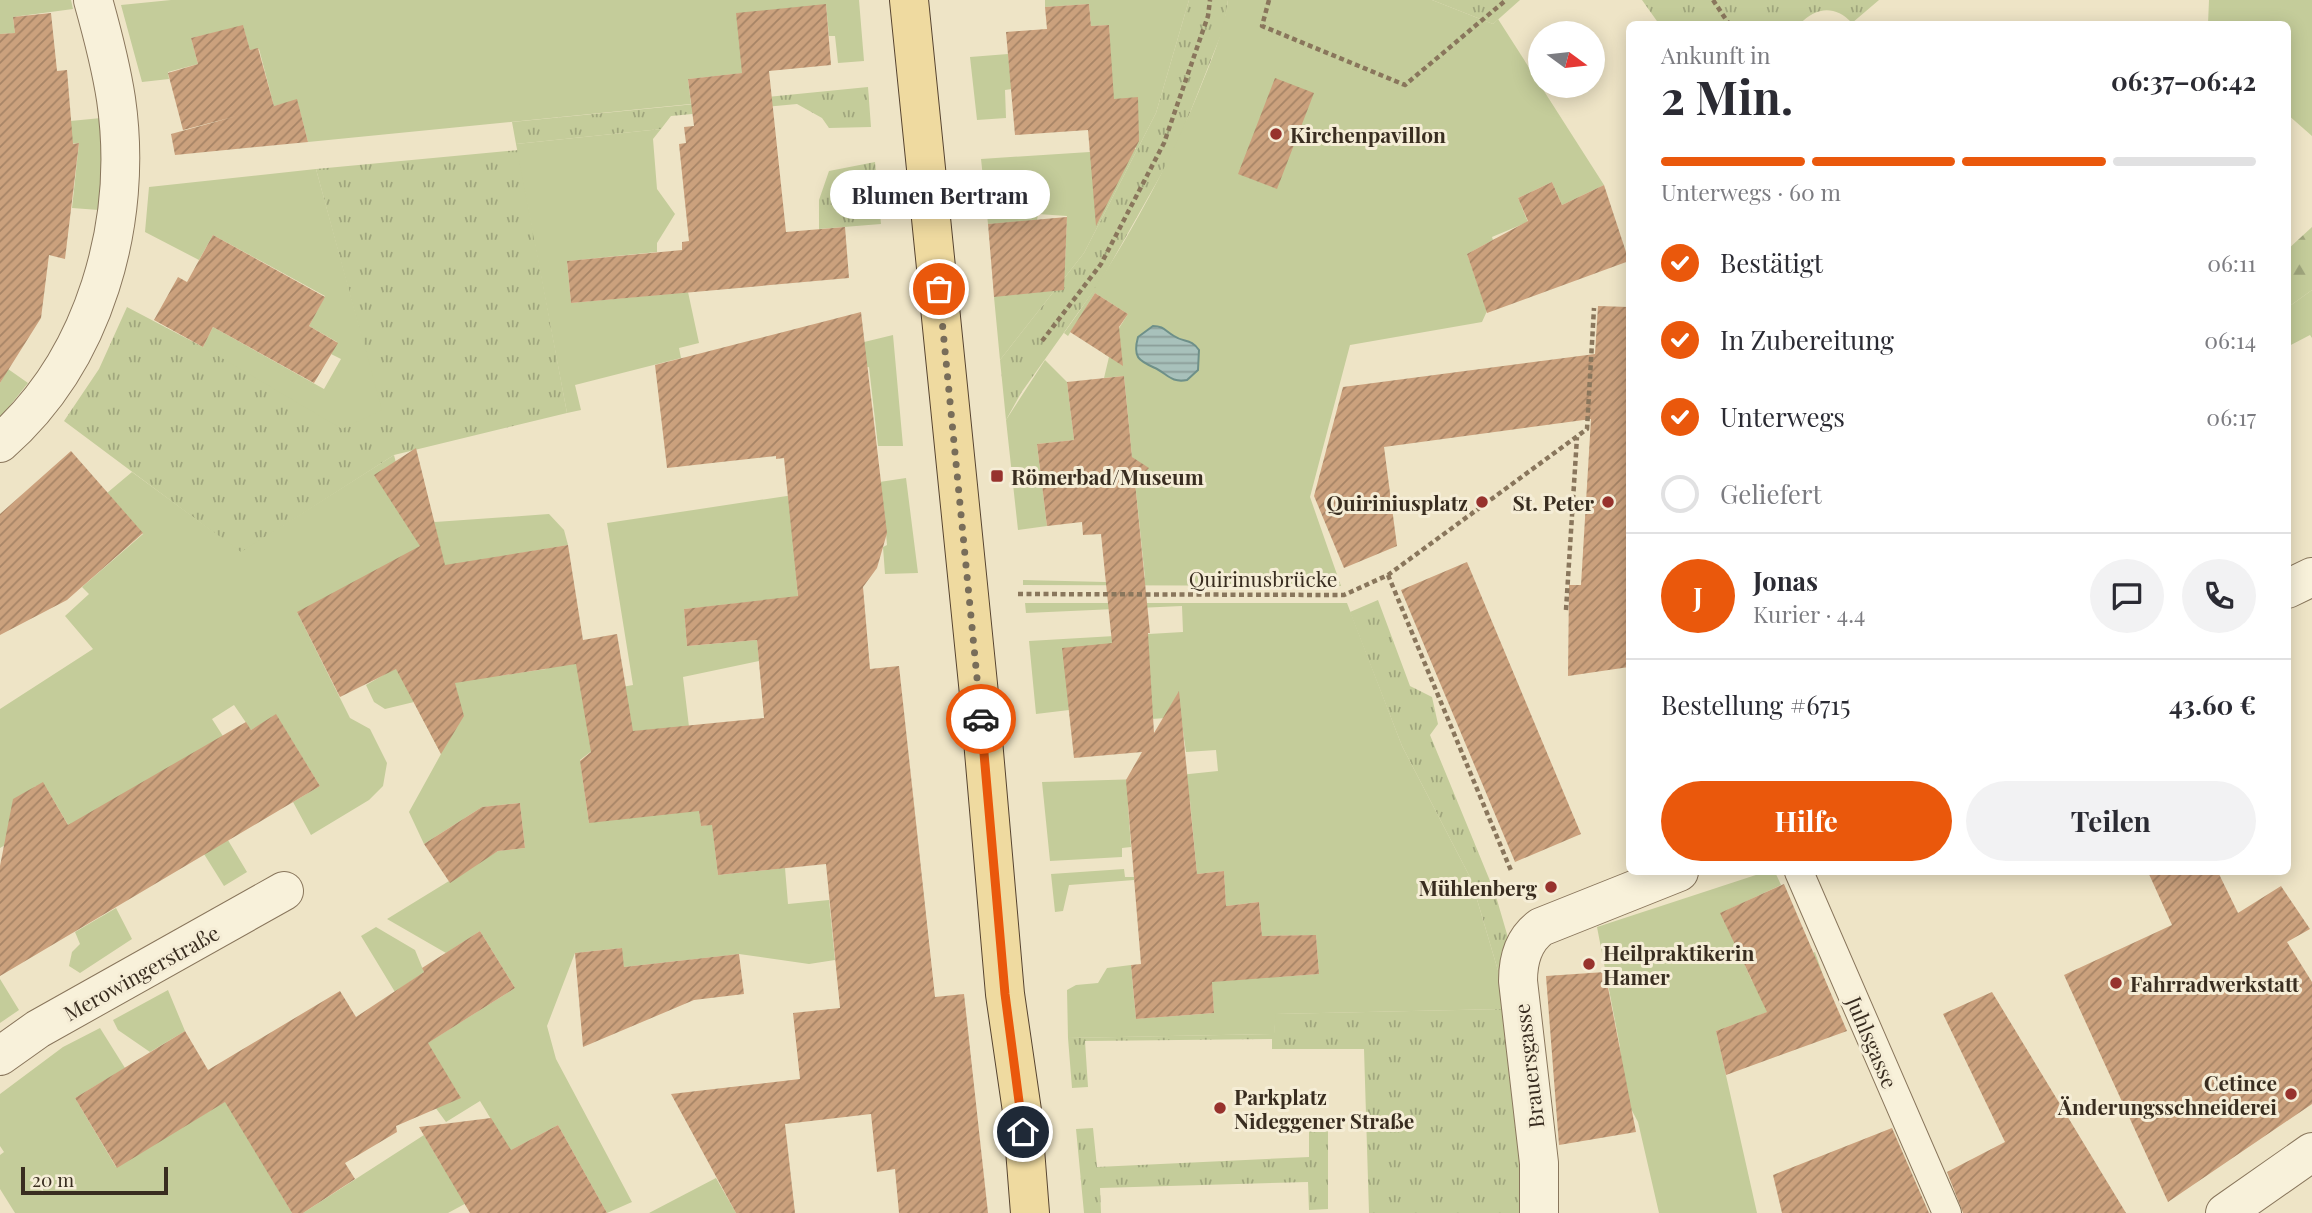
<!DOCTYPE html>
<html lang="de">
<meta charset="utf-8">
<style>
:root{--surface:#fff;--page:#f2f2f3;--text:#2b2b33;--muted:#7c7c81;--line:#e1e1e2;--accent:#ea580c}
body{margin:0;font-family:"Playfair Display",serif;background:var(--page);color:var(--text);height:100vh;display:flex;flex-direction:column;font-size:26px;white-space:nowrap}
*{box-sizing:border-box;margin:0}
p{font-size:23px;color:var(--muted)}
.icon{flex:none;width:38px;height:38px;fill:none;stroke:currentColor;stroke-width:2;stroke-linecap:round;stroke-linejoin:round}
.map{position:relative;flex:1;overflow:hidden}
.side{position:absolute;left:1626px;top:21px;width:665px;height:854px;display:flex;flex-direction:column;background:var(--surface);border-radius:10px;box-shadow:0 4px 18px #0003}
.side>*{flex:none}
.needle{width:46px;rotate:105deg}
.buttons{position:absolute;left:1528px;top:21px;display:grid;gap:14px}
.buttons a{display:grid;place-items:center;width:77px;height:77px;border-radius:50%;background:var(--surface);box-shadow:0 4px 18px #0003;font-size:35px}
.scale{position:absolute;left:21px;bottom:18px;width:147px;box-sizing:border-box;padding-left:7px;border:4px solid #392d20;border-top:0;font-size:19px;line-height:24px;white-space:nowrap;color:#392d20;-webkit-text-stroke:5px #f5edd6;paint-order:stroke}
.pin{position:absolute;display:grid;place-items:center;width:60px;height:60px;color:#fff;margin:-30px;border:4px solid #fff;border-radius:50%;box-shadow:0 2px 7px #0007}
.courier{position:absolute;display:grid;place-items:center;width:70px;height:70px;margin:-35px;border:5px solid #ea580c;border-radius:50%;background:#fff;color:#222;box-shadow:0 2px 9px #0007}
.bubble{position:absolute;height:49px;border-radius:24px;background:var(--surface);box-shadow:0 4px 18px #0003;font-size:23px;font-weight:700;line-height:49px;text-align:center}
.headline em{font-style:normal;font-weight:700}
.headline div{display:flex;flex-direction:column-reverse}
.headline{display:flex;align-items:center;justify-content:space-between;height:119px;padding:0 35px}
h1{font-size:46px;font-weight:700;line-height:52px}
.bar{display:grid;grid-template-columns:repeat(4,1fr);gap:10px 7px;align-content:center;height:84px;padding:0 35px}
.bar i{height:9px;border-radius:5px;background:var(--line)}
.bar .active{background:var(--accent)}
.bar p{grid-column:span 4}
.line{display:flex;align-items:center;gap:18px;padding:0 35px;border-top:2px solid var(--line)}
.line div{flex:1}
.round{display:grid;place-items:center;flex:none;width:74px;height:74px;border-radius:37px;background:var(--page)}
ol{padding:0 35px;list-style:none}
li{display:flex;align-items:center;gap:21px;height:77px}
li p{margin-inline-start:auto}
li .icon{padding:7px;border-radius:50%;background:var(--accent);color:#fff;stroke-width:4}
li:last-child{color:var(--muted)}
li i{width:38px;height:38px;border:4px solid var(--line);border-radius:50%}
.action{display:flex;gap:14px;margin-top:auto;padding:14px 35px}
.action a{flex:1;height:80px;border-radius:42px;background:var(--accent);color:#fff;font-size:28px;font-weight:700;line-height:80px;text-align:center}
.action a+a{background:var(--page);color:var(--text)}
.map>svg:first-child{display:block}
.grass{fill:url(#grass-tufts)}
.forest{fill:url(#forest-firs)}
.garden{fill:#c4cc9a;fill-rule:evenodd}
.water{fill:url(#water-rules);stroke:#6e9089;stroke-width:2}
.building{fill:url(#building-hatch)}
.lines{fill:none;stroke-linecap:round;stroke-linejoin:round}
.lane-casing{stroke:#89765c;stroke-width:30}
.street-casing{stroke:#89765c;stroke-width:40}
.primary-casing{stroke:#574430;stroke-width:40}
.path{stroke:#89765c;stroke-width:4.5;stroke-dasharray:5 3.5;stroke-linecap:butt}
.lane{stroke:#f8f1da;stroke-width:28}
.street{stroke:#f8f1da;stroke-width:38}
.primary{stroke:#efdaa0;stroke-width:38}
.done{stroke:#786d5a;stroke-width:7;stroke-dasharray:0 12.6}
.route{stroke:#ea580c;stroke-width:9}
.poi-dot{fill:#97322d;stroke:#f5edd6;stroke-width:2.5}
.labels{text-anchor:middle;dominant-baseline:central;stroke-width:6;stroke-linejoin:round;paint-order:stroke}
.poi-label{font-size:21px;font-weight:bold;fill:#392d20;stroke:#f5edd6;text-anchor:start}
.street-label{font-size:21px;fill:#392d20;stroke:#f5edd6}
</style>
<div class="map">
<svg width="2312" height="1213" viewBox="0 0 2312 1213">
<defs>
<pattern id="grass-tufts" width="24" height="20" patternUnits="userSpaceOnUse" patternTransform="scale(1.75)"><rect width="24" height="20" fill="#c4cc9a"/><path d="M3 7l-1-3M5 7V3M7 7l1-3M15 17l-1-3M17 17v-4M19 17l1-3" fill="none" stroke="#a0a67d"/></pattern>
<pattern id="forest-firs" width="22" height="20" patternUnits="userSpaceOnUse" patternTransform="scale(1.75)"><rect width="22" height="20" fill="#c4cc9a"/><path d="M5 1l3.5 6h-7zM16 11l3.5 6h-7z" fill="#a0a67d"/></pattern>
<pattern id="water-rules" width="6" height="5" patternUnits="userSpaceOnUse" patternTransform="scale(1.75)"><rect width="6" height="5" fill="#a8c1bb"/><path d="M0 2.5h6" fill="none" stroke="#8a9d98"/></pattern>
<pattern id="building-hatch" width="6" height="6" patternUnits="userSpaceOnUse" patternTransform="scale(1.75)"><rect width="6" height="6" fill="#cba17d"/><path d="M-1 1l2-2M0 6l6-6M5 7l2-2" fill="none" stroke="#a68466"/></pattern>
</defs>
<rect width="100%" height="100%" fill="#eee4c6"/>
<!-- grass -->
<path class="grass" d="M 1189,0 L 1228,0 L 1224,27 L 1176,148 L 1102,279 L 1021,393 L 1006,420 L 1000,360 L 1084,253 L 1156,113 Z
M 1432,0 L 1520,0 L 1493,24 Z
M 1642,0 L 1879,0 L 1852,23 C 1835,5 1816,7 1800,24 L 1659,24 Z
M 868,87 L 871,127 L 829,128 L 822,118 L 797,104 L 671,116 L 661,129 L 516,144 L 512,122 Z
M 518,150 L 567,413 L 394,455 L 241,553 L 64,421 L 99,369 L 127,307 L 203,347 L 381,410 L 316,169 Z
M 875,162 L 881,224 L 819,229 L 819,200 L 829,171 Z
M 1378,600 L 1410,686 L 1432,697 L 1438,724 L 1430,735 L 1495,893 L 1509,941 L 1528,1213 L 1369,1213 L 1364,1049 L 1272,1049 L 1272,1039 L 1085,1041 L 1088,1087 L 1072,1088 L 1068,1038 L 1274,1034 L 1275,1014 L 1502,1009 L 1499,974 L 1471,879 L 1402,746 L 1350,612 Z
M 1309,1126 L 1328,1126 L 1328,1209 L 1309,1210 L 1308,1182 L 1100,1188 L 1101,1213 L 1084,1213 L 1076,1129 L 1093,1128 L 1097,1167 L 1309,1157 Z"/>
<!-- forest -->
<path class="forest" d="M 2312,227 L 2312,290 L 2287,308 L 2287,250 Z"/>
<!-- garden -->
<path class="garden" d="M 0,0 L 71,0 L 73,9 L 13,17 L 15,33 L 0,34 Z
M 171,0 L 859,0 L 864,61 L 838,63 L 835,36 L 829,36 L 826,4 L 752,72 L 688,79 L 691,104 L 308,142 L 297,100 L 274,106 L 259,49 L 250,50 L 243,26 L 191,38 L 198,64 L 168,72 L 169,79 L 142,82 L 121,5 Z
M 1045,0 L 1189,0 L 1156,113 L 1084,253 L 1000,360 L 994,297 L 1065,264 L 1067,216 L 1038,214 L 1037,220 L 988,224 L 981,159 L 1136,149 L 1134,125 L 1088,128 L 1077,49 L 1110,46 L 1109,25 L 1091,26 L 1089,4 L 1045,7 Z
M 1228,0 L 1432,0 L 1493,24 L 1498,19 L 1604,185 L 1562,205 L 1552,182 L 1518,198 L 1528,222 L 1492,237 L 1493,240 L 1467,254 L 1487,311 L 1482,322 L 1350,345 L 1310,497 L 1341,586 L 1023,585 L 1023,580 L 1106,582 L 1145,578 L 1135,482 L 1141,476 L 1132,457 L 1124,376 L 1104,378 L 1109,357 L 1103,353 L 1128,314 L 1095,293 L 1068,336 L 1064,333 C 1118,258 1164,177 1199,91 C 1211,61 1224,32 1228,0 Z
M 2209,0 L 2312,0 L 2312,136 L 2287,114 L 2287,24 L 2208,24 Z
M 1008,54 L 1012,89 L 1005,90 L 1006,118 L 977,120 L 970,57 Z
M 101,118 L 103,161 L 99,210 L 72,208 L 79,143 L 0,151 L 0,128 Z
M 661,129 L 653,139 L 657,189 L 675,214 L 657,243 L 657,252 L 567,261 L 571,303 L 688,292 L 699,343 L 679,348 L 681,358 L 575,385 L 581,410 L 567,413 L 516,144 Z
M 316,169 L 382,410 L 342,429 L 203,347 L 213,327 L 324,389 L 341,359 L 331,354 L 337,342 L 309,326 L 325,296 L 213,235 L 199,260 L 145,232 L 149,187 Z
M 2312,290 L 2312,338 L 2310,335 L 2287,347 L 2287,308 Z
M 893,335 L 903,446 L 878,446 L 869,367 L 793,375 L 790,360 Z
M 1045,360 L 1067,382 L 1074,440 L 1037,444 L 1047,526 L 1018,530 L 1006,420 Z
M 8,369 L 28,383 L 0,418 L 0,383 Z
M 394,455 L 413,530 L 435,522 L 549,514 L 564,530 L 568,545 L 450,565 L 498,676 L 546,669 L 540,636 L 571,631 L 582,694 L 633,685 L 607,523 L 906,478 L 918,573 L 885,574 L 883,547 L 887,545 L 884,509 L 791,518 L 798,597 L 684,609 L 687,646 L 757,640 L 759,661 L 683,677 L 701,826 L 741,821 L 713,830 L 718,875 L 785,868 L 788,904 L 829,900 L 835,960 L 809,964 L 739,954 L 624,967 L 621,948 L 575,953 L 547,1026 L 556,1059 L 632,1202 L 607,1213 L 558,1125 L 502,1155 L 472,1200 L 448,1213 L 303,1213 L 424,1135 L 441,1164 L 497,1129 L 480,1101 L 446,1122 L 435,1107 L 458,1093 L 426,1044 L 515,988 L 480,931 L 446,953 L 387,919 L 498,851 L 525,848 L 520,803 L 482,807 L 424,844 L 409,812 L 441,754 L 414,702 L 385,709 L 374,702 L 366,685 L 387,673 L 297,612 L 350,718 L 370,729 L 387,763 L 383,786 L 369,800 L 311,835 L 293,802 L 320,786 L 276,715 L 251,730 L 234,705 L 212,719 L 228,744 L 204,800 L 247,872 L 224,886 L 204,854 L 70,828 L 47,789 L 35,786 L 24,834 L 0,848 L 0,709 L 93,649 L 65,616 L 89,594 L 82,587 L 143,534 L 107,493 L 132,472 L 241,552 ZM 614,734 L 589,823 L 580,760 Z
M 1025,603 L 1347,603 L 1402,746 L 1471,879 L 1499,974 L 1503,1009 L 1276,1014 L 1274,1034 L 1068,1038 L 1067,990 L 1076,985 L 1098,983 L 1107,968 L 1131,965 L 1136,1019 L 1214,1013 L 1211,970 L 1278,977 L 1319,974 L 1316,935 L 1262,936 L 1259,902 L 1226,906 L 1224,871 L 1197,874 L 1190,801 L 1128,806 L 1131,847 L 1122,848 L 1122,857 L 1050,861 L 1042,782 L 1141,779 L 1218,771 L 1216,750 L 1186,752 L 1181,717 L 1151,719 L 1063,648 L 1069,710 L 1036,714 L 1029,641 L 1183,632 L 1182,606 L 1026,613 Z
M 1124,869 L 1125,877 L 1134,877 L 1134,880 L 1069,885 L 1063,911 L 1055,912 L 1051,874 Z
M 1765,872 L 1775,872 L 1781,885 L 1721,913 L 1752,981 L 1815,952 L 1828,990 L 1716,1031 L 1757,1213 L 1659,1213 L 1638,1122 L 1622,1092 L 1620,1047 L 1597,927 Z
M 116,908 L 132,939 L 80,973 L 69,966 L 72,952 L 80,944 L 75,932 Z
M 376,927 L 415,950 L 424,972 L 395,992 L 361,936 Z
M 0,979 L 19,1010 L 0,1023 Z
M 168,990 L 185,1031 L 150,1052 L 118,1030 L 113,1020 Z
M 100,1028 L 125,1068 L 75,1098 L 116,1167 L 226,1101 L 292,1213 L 15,1213 L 0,1189 L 0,1155 L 4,1152 L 0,1146 L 0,1094 L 63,1047 Z
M 716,1178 L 736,1213 L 649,1213 Z"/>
<!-- water -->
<path class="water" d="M 1153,326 C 1164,326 1165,331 1174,336 C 1184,343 1191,338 1199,350 L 1198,370 L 1187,380 C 1172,383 1168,375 1157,369 C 1140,361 1132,359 1138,337 Z"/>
<!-- building -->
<path class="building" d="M 826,4 L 831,65 L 769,71 L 786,232 L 845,227 L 849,278 L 571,303 L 567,261 L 682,250 L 682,242 L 689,241 L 679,144 L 686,143 L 684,127 L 694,126 L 688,79 L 742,73 L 736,13 Z
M 1089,4 L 1091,26 L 1109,25 L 1114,99 L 1138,97 L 1139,141 L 1096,226 L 1088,130 L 1015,135 L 1006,32 L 1047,29 L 1045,7 Z
M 51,13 L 57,71 L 67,70 L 73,144 L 79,143 L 65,259 L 49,255 L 41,318 L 0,383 L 0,34 L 15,33 L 13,17 Z
M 243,25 L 250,50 L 258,48 L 274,106 L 297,99 L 308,142 L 175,155 L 171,134 L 237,116 L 183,130 L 168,73 L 198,64 L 191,38 Z
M 1275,78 L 1314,93 L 1277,189 L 1238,174 Z
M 1552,182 L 1562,205 L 1604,185 L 1629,261 L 1487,313 L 1467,254 L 1528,221 L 1518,198 Z
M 1067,217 L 1064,290 L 994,297 L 988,224 Z
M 213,235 L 325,297 L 309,326 L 338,343 L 314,383 L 213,327 L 203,347 L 154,320 L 178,277 L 187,282 Z
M 1095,293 L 1128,314 L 1119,327 L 1123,366 L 1070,332 Z
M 1598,306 L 1629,307 L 1629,667 L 1568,676 L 1569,585 L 1581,585 L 1591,419 L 1384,447 L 1397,546 L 1344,568 L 1314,496 L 1343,387 L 1595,354 Z
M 861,312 L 887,533 L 877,568 L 863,587 L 870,669 L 899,666 L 935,997 L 964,994 L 988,1213 L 899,1213 L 895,1169 L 877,1172 L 871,1114 L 785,1124 L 795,1213 L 736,1213 L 671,1094 L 800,1079 L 793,1013 L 840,1008 L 826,864 L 718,875 L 712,825 L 701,826 L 699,811 L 589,823 L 580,761 L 591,752 L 576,664 L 455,683 L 464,716 L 441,754 L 396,669 L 340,697 L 297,612 L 420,546 L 374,475 L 416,448 L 445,565 L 568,545 L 583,640 L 617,634 L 633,731 L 764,718 L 757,640 L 687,646 L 684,609 L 798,596 L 784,458 L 776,459 L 776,456 L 667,468 L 655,365 Z
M 1124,376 L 1132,457 L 1149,468 L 1135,482 L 1150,633 L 1148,633 L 1154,733 L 1179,691 L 1197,874 L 1224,871 L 1226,906 L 1259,902 L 1262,936 L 1316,935 L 1319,974 L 1212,982 L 1214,1013 L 1136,1019 L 1131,965 L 1141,964 L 1126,780 L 1142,752 L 1074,758 L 1062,648 L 1112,643 L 1101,534 L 1083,535 L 1082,522 L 1047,526 L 1037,444 L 1074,440 L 1067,382 Z
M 71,451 L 143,533 L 67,600 L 0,635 L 0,514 Z
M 1467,562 L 1581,834 L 1515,862 L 1401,590 Z
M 276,714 L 320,786 L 0,976 L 0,866 L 13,799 L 43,782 L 68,825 L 246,722 L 251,730 Z
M 520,803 L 525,848 L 498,851 L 450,883 L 424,844 L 482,807 Z
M 2148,872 L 2218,872 L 2238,913 L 2281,886 L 2310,929 L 2287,942 L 2312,982 L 2312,1104 L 2168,1202 L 2064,975 L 2172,925 Z
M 1784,884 L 1847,1031 L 1726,1075 L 1716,1031 L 1767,1012 L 1720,913 Z
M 480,931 L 515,988 L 428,1043 L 461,1098 L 396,1126 L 397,1132 L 345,1163 L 355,1179 L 303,1213 L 292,1213 L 225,1102 L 117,1168 L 75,1098 L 185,1031 L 208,1070 L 340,991 L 356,1017 L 424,972 L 422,968 Z
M 622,948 L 624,967 L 739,954 L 744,994 L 694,1000 L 583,1047 L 575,953 Z
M 1605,972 L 1636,1132 L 1559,1145 L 1546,976 Z
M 1992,992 L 2126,1213 L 1963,1213 L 1947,1172 L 2005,1142 L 1943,1014 Z
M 491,1118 L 511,1150 L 558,1125 L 607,1213 L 470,1213 L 419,1127 Z
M 1892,1128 L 1929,1213 L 1782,1213 L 1773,1175 Z"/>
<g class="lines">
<defs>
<path id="lane" d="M 1799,872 L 1947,1213"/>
<path id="street" d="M 0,443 C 95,360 134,222 116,99 C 111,66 102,32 93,0
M 2287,589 L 2312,577
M 0,1056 L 38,1029 L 284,891
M 1539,1213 L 1539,1163 L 1518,981 C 1518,960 1523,940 1541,927 L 1679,872
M 2225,1213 L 2312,1152"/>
<path id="primary" d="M 909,0 L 979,694 L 1005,994 L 1022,1111 L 1030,1213"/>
</defs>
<!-- lane casing -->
<use href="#lane" class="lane-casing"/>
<!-- street casing -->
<use href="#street" class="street-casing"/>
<!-- primary casing -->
<use href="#primary" class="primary-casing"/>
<!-- path -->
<path class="path" d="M 1269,0 L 1262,26 L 1405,85 L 1506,0
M 1713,0 L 1729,24
M 1042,341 L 1101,264 L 1164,143 L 1208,16 L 1210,0
M 1388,575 L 1512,873
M 1018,594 L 1344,595 L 1388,575 L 1587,429 L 1594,308
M 1566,610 L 1577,437"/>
<!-- lane -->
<use href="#lane" class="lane"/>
<!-- street -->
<use href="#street" class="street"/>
<!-- primary -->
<use href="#primary" class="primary"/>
</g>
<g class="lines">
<!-- done -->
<path class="done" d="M 939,289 L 981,719"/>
<!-- route -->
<path class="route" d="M 981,719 L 1005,994 L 1023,1132"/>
</g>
<!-- markers -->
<g class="poi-dot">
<circle cx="1276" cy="134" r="7"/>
<rect x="990" y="469" width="14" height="14" rx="3.5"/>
<circle cx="1482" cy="502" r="7"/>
<circle cx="1608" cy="502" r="7"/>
<circle cx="1551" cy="887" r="7"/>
<circle cx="1589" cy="964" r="7"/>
<circle cx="2116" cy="983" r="7"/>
<circle cx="2291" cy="1094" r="7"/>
<circle cx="1220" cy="1108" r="7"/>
</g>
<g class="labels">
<!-- poi labels -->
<g class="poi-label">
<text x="1290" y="134">Kirchenpavillon</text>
<text x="1011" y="476">Römerbad/Museum</text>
<text x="1468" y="502" text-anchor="end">Quiriniusplatz</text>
<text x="1594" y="502" text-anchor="end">St. Peter</text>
<text x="1537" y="887" text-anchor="end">Mühlenberg</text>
<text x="1603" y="952">Heilpraktikerin<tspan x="1603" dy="24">Hamer</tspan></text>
<text x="2130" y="983">Fahrradwerkstatt</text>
<text x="2277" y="1082" text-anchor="end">Cetince<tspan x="2277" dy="24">Änderungsschneiderei</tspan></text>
<text x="1234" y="1096">Parkplatz<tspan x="1234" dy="24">Nideggener Straße</tspan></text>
</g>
<!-- street labels -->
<g class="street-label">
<text x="1263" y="578">Quirinusbrücke</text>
<text transform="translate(141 972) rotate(-29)">Merowingerstraße</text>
<text transform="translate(1873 1042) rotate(67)">Juhlsgasse</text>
<text transform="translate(1528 1066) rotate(-97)">Brauersgasse</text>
</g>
</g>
</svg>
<div class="buttons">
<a><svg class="needle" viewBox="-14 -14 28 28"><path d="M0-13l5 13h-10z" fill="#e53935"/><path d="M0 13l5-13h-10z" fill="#7c7c81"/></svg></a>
</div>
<div class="scale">20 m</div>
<div class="pin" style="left:939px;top:289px;background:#ea580c"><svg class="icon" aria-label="bag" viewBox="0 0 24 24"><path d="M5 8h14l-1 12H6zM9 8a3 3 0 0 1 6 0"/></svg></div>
<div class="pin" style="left:1023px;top:1132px;background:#1f2937"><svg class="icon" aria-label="home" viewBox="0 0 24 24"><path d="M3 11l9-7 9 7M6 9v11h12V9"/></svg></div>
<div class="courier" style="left:981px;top:719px"><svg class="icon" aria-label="car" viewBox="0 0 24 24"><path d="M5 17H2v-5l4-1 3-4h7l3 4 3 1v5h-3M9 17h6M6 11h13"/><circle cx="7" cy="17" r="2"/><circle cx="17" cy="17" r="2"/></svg></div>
<div class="bubble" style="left:830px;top:170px;width:220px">Blumen Bertram</div>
<section class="side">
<div class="headline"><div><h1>2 Min.</h1><p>Ankunft in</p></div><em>06:37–06:42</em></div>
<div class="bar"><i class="active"></i><i class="active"></i><i class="active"></i><i></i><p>Unterwegs · 60 m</p></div>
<ol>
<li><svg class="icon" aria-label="check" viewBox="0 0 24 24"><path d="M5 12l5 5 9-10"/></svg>Bestätigt<p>06:11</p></li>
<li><svg class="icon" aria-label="check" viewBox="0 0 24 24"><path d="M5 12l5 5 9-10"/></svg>In Zubereitung<p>06:14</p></li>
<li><svg class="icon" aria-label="check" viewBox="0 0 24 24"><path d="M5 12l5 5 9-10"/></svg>Unterwegs<p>06:17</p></li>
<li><i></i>Geliefert</li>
</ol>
<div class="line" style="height:126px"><b class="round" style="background:var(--accent);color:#fff">J</b><div><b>Jonas</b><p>Kurier · 4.4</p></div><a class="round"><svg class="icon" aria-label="chat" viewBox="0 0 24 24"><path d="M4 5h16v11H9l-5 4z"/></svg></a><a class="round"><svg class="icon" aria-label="phone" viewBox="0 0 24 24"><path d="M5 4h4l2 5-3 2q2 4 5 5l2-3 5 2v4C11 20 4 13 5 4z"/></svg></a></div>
<div class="line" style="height:91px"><div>Bestellung #6715</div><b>43.60 €</b></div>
<div class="action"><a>Hilfe</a><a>Teilen</a></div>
</section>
</div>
